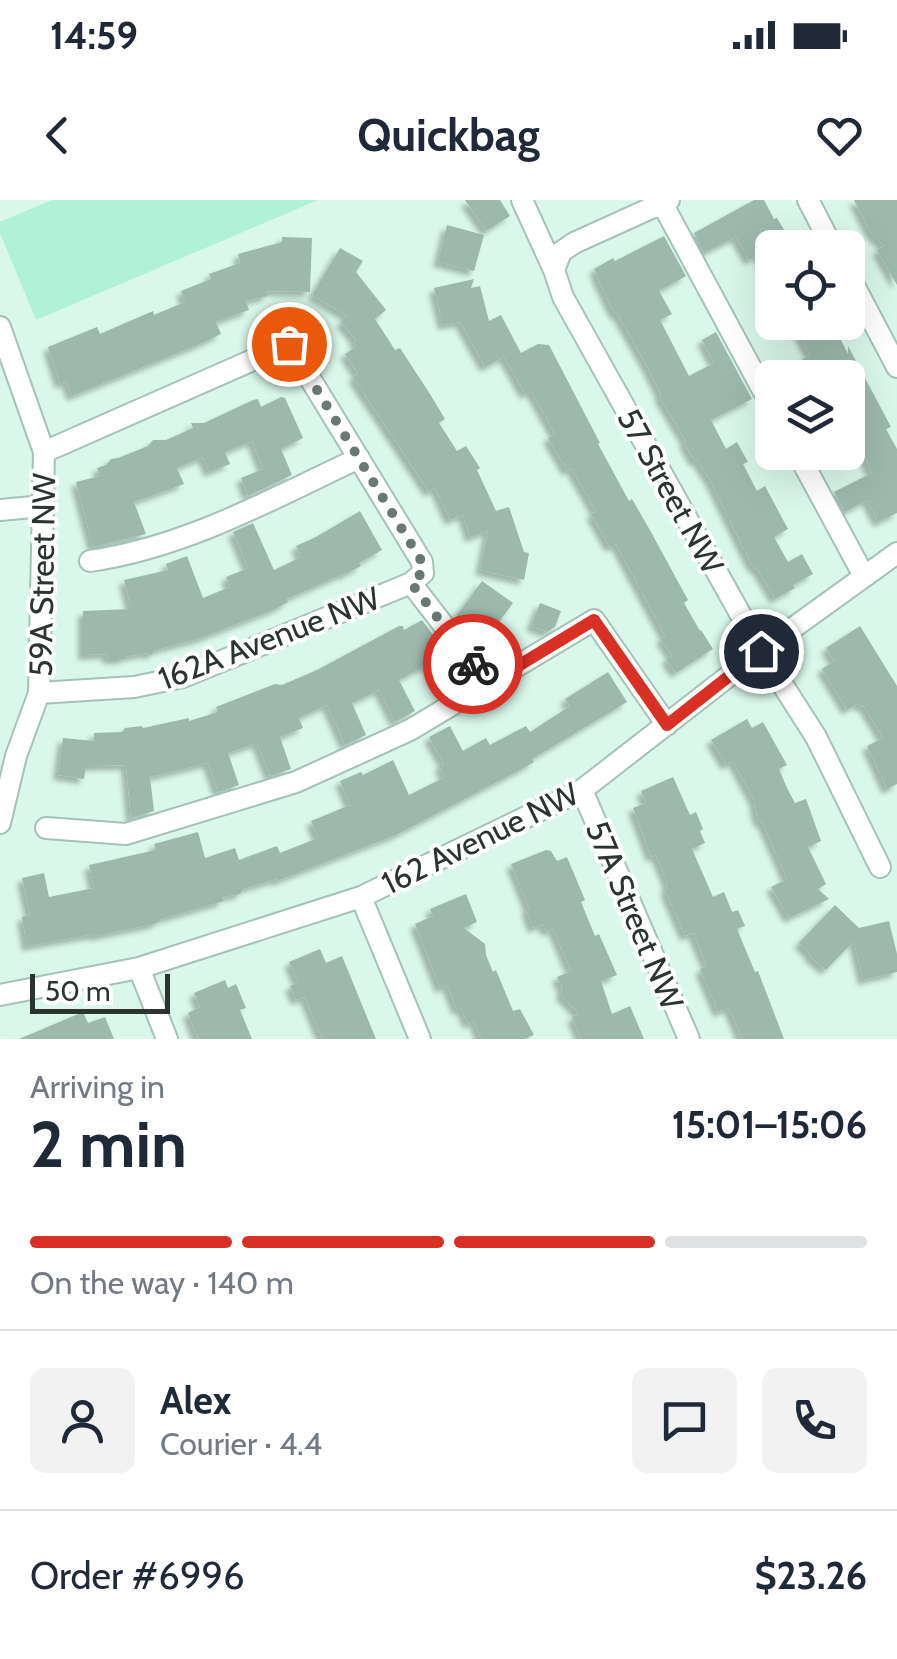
<!DOCTYPE html>
<meta charset="utf-8">
<style>
:root{--surface:#fff;--page:#f2f2f3;--text:#1f2937;--muted:#747a83;--line:#e0e1e3;--accent:#d93025}
body{margin:0;font-family:Cabin,sans-serif;background:var(--page);color:var(--text);height:100vh;display:flex;flex-direction:column;font-size:38px;white-space:nowrap}
*{box-sizing:border-box;margin:0}
p{font-size:32px;color:var(--muted)}
.icon{flex:none;width:55px;height:55px;fill:none;stroke:currentColor;stroke-width:2;stroke-linecap:round;stroke-linejoin:round}
.map{position:relative;height:839px;overflow:hidden}
.sheet{display:flex;flex-direction:column;background:var(--surface);flex:1}
.sheet>*{flex:none}
.fabs{position:absolute;left:755px;top:30px;display:grid;gap:20px}
.fabs a{display:grid;place-items:center;width:110px;height:110px;border-radius:15px;background:var(--surface);box-shadow:0 10px 40px #0002;font-size:50px}
.scale{position:absolute;left:30px;bottom:25px;width:140px;box-sizing:border-box;padding-left:10px;border:5px solid #2a3530;border-top:0;font-size:28px;line-height:35px;white-space:nowrap;color:#2a3530;-webkit-text-stroke:8px #fff;paint-order:stroke}
.pin{position:absolute;display:grid;place-items:center;width:85px;height:85px;color:#fff;margin:-42px;border:5px solid #fff;border-radius:50%;box-shadow:0 2px 10px #0007}
.courier{position:absolute;display:grid;place-items:center;width:100px;height:100px;margin:-50px;border:8px solid #d93025;border-radius:50%;background:#fff;color:#222;box-shadow:0 2px 12px #0007}
.summary em{font-style:normal;font-weight:700}
.summary div{display:flex;flex-direction:column-reverse}
.summary{display:flex;align-items:center;justify-content:space-between;height:170px;padding:0 30px}
h1{font-size:65px;font-weight:700;line-height:75px}
.bar{display:grid;grid-template-columns:repeat(4,1fr);gap:15px 10px;align-content:center;height:120px;padding:0 30px}
.bar i{height:12px;border-radius:8px;background:var(--line)}
.bar .selected{background:var(--accent)}
.bar p{grid-column:span 4}
.line{display:flex;align-items:center;gap:25px;padding:0 30px;border-top:2px solid var(--line)}
.line div{flex:1}
.round{display:grid;place-items:center;flex:none;width:105px;height:105px;border-radius:15px;background:var(--page)}
.status{display:flex;justify-content:space-between;align-items:center;height:70px;padding:0 50px;background:var(--surface);direction:ltr}
.status svg{height:28px;fill:currentColor}
header{display:flex;justify-content:space-between;align-items:center;height:130px;padding:0 30px;background:var(--surface);font-size:45px;font-weight:700}
.map>svg:first-child{display:block}
.green{fill:#b1f1d7}
.building{fill:#9db9ad;filter:url(#shadow)}
.lines{fill:none;stroke-linecap:round;stroke-linejoin:round}
.minor-casing{stroke:#a5c2b6;stroke-width:24}
.minor{stroke:#fff;stroke-width:20}
.done{stroke:#677971;stroke-width:10;stroke-dasharray:0 18}
.route{stroke:#d93025;stroke-width:12}
.labels{text-anchor:middle;dominant-baseline:central;stroke-width:8;stroke-linejoin:round;paint-order:stroke}
.street-label{font-size:32px;fill:#2a3530;stroke:#fff}
</style>
<div class="status"><b>14:59</b><svg viewBox="0 0 49 12"><path d="M0 12V9h3v3zM5 12V6h3v6zM10 12V3h3v9zM15 12V0h3v12zM26 1h20v11H26zM47 4h2v5h-2z"/></svg></div>
<header><svg class="icon" aria-label="back" viewBox="0 0 24 24"><path d="M15 5l-7 7 7 7"/></svg>Quickbag<svg class="icon" aria-label="heart" viewBox="0 0 24 24"><path d="M12 20l-8-8c-3-5 5-10 8-4 3-6 11-1 8 4z"/></svg></header>
<div class="map">
<svg width="897" height="839" viewBox="0 0 897 839">
<defs>
<filter id="shadow"><feDropShadow dx="-5" dy="5" stdDeviation="2.5" flood-color="#0004"/></filter>
</defs>
<rect width="100%" height="100%" fill="#d9f7ea"/>
<!-- green -->
<path class="green" d="M 52,0 L 318,0 L 36,120 L 0,33 L 0,22 Z"/>
<!-- building -->
<path class="building" d="M 465,0 L 500,0 L 510,16 L 486,31 Z
M 754,0 L 764,0 L 774,19 L 777,18 L 789,38 L 784,40 L 789,48 L 772,48 L 772,82 L 758,55 L 749,60 L 736,37 L 704,53 L 694,33 Z
M 854,0 L 897,0 L 897,85 L 877,50 L 884,46 L 871,33 Z
M 447,25 L 484,35 L 474,71 L 438,62 Z
M 664,36 L 686,76 L 659,91 L 672,114 L 660,120 L 689,176 L 714,163 L 702,140 L 716,132 L 752,199 L 711,220 L 726,249 L 737,242 L 748,262 L 743,264 L 757,291 L 765,286 L 788,329 L 774,337 L 788,362 L 802,354 L 813,374 L 793,385 L 795,388 L 775,399 L 756,367 L 754,369 L 745,352 L 710,280 L 697,260 L 694,261 L 684,242 L 686,241 L 659,196 L 661,195 L 648,168 L 618,115 L 614,113 L 596,75 L 597,74 L 594,69 L 613,58 L 615,61 Z
M 282,37 L 312,38 L 310,92 L 267,91 L 268,96 L 246,101 L 249,110 L 216,122 L 221,134 L 200,144 L 72,196 L 66,181 L 60,184 L 48,147 L 97,127 L 100,134 L 153,111 L 154,115 L 185,102 L 181,91 L 211,79 L 209,74 L 240,63 L 238,54 L 282,42 Z
M 340,48 L 363,61 L 356,72 L 386,110 L 375,119 L 395,150 L 400,148 L 430,194 L 445,219 L 439,223 L 457,251 L 466,246 L 480,268 L 477,270 L 496,311 L 509,307 L 524,352 L 529,353 L 524,380 L 480,370 L 488,331 L 470,337 L 463,315 L 450,320 L 435,288 L 429,292 L 353,177 L 358,174 L 345,154 L 357,146 L 354,141 L 356,140 L 341,122 L 347,116 L 312,95 Z
M 474,79 L 471,88 L 480,86 L 489,121 L 501,115 L 521,153 L 538,144 L 549,145 L 600,243 L 598,244 L 629,301 L 632,299 L 651,332 L 688,400 L 684,403 L 700,431 L 701,430 L 713,449 L 676,473 L 666,459 L 672,456 L 661,439 L 665,436 L 616,344 L 610,347 L 591,314 L 596,312 L 571,268 L 567,271 L 548,238 L 555,234 L 531,191 L 525,194 L 504,157 L 485,167 L 460,122 L 443,125 L 434,88 Z
M 793,122 L 832,122 L 848,154 L 848,146 L 891,227 L 886,229 L 897,249 L 897,313 L 878,322 L 867,300 L 845,312 L 834,292 L 872,273 L 858,245 L 848,251 L 848,178 L 772,177 L 810,155 Z
M 281,197 L 285,198 L 303,238 L 281,249 L 292,275 L 248,296 L 241,278 L 263,269 L 252,241 L 225,252 L 230,264 L 209,272 L 203,257 L 177,268 L 184,284 L 134,302 L 146,334 L 93,347 L 76,282 L 100,276 L 97,268 L 106,265 L 111,259 L 118,258 L 148,246 L 153,240 L 166,240 L 193,228 L 191,223 L 204,223 L 253,200 L 258,199 L 261,207 Z
M 360,311 L 382,350 L 359,363 L 361,366 L 344,375 L 343,374 L 287,399 L 288,402 L 273,410 L 201,438 L 156,450 L 151,455 L 146,453 L 124,457 L 124,459 L 108,459 L 107,454 L 83,455 L 83,411 L 131,409 L 124,380 L 168,370 L 166,364 L 187,356 L 203,398 L 230,387 L 226,377 L 248,368 L 233,332 L 253,323 L 274,370 L 301,357 L 296,346 L 316,337 Z
M 482,381 L 513,403 L 498,423 L 506,428 L 493,447 L 461,425 L 455,418 Z
M 540,403 L 561,411 L 555,427 L 547,432 L 531,426 Z
M 422,420 L 437,440 L 453,469 L 455,467 L 463,482 L 443,494 L 427,465 L 401,479 L 399,480 L 415,511 L 395,522 L 379,490 L 352,503 L 366,535 L 345,545 L 327,505 L 299,518 L 303,528 L 280,537 L 291,569 L 270,576 L 257,543 L 228,553 L 239,585 L 218,592 L 208,563 L 150,577 L 154,611 L 131,618 L 126,565 L 86,566 L 84,579 L 58,575 L 63,538 L 94,541 L 94,533 L 122,532 L 125,528 L 142,526 L 143,528 L 189,518 L 189,521 L 218,512 L 216,507 L 275,484 L 282,485 L 317,470 L 399,426 L 403,426 L 404,430 Z
M 860,426 L 897,486 L 897,584 L 887,589 L 867,546 L 883,538 L 863,505 L 861,507 L 858,503 L 847,510 L 822,469 L 834,461 L 826,448 Z
M 608,472 L 627,502 L 532,559 L 534,562 L 518,571 L 396,635 L 277,681 L 276,679 L 243,689 L 240,694 L 222,697 L 224,701 L 158,720 L 158,722 L 154,724 L 95,736 L 95,734 L 27,746 L 22,717 L 30,715 L 22,678 L 44,673 L 49,697 L 94,688 L 89,665 L 156,650 L 154,644 L 198,632 L 205,658 L 235,648 L 239,660 L 277,646 L 280,653 L 318,638 L 311,621 L 350,605 L 340,581 L 361,572 L 363,575 L 393,560 L 409,595 L 445,577 L 439,566 L 444,564 L 429,537 L 450,526 L 463,551 L 486,538 L 490,545 L 526,526 L 530,532 L 570,506 L 565,499 Z
M 747,519 L 752,528 L 763,522 L 787,565 L 779,569 L 787,588 L 795,603 L 806,599 L 821,641 L 808,647 L 826,684 L 818,689 L 829,699 L 789,718 L 771,687 L 787,679 L 763,624 L 758,620 L 754,604 L 756,604 L 733,561 L 726,565 L 711,540 Z
M 673,577 L 690,615 L 696,612 L 703,629 L 700,631 L 705,643 L 692,649 L 713,697 L 724,692 L 732,712 L 738,710 L 745,726 L 737,729 L 755,772 L 758,771 L 784,839 L 742,839 L 729,808 L 718,812 L 700,769 L 707,766 L 693,733 L 685,736 L 665,690 L 668,689 L 666,684 L 668,684 L 656,655 L 651,657 L 633,608 L 646,603 L 641,591 Z
M 546,650 L 551,651 L 557,661 L 567,657 L 585,700 L 581,702 L 595,736 L 599,734 L 617,775 L 601,781 L 612,814 L 630,806 L 644,839 L 581,839 L 572,817 L 579,814 L 561,795 L 562,787 L 557,777 L 571,771 L 553,729 L 546,731 L 543,724 L 533,728 L 526,709 L 529,708 L 511,664 Z
M 466,694 L 477,722 L 464,728 L 485,744 L 486,755 L 493,772 L 496,770 L 513,811 L 520,809 L 534,835 L 525,839 L 481,839 L 474,821 L 468,824 L 461,808 L 457,810 L 447,785 L 440,788 L 415,724 L 433,716 L 430,709 Z
M 835,705 L 859,728 L 889,721 L 897,754 L 897,772 L 863,780 L 854,741 L 826,770 L 809,756 L 811,755 L 799,743 Z
M 320,749 L 326,763 L 342,756 L 376,839 L 322,839 L 305,797 L 296,800 L 290,786 L 298,782 L 289,762 Z
M 225,780 L 228,788 L 236,784 L 246,808 L 240,810 L 252,839 L 199,839 L 195,832 L 188,813 L 200,807 L 194,793 Z
M 83,812 L 88,823 L 105,817 L 114,839 L 19,839 Z"/>
<g class="lines">
<defs>
<path id="minor" d="M 522,0 L 554,70 L 563,97 L 761,451 L 816,537 L 880,667
M 808,0 L 833,48
M 662,3 L 772,207
M 554,70 L 561,52 L 574,43 L 669,0
M 848,74 L 897,167
M 0,127 L 44,252 L 39,493 L 16,556 L 0,623
M 797,252 L 864,376
M 0,310 L 43,306
M 90,361 C 186,347 272,299 359,258
M 411,383 L 488,483
M 39,493 L 134,487 L 183,477 L 411,383 L 423,373 L 422,362 L 289,144 L 44,252
M 582,590 L 689,839
M 46,628 L 126,634 L 296,582 L 410,530 L 594,420 L 667,525
M 361,697 L 420,839
M 139,768 L 167,839
M 0,795 L 139,768 L 361,697 L 582,590 L 761,451 L 897,353"/>
</defs>
<!-- minor casing -->
<use href="#minor" class="minor-casing"/>
<!-- minor -->
<use href="#minor" class="minor"/>
</g>
<g class="lines">
<!-- done -->
<path class="done" d="M 289,144 L 422,362 L 423,372 L 411,383 L 473,464"/>
<!-- route -->
<path class="route" d="M 473,464 L 488,484 L 594,420 L 667,525 L 761,451"/>
</g>
<g class="labels">
<!-- street labels -->
<g class="street-label">
<text transform="translate(671 291) rotate(61)">57 Street NW</text>
<text transform="translate(42 375) rotate(-89)">59A Street NW</text>
<text transform="translate(269 438) rotate(-21)">162A Avenue NW</text>
<text transform="translate(480 638) rotate(-26)">162 Avenue NW</text>
<text transform="translate(635 715) rotate(67)">57A Street NW</text>
</g>
</g>
</svg>
<div class="fabs">
<a><svg class="icon" aria-label="locate" viewBox="0 0 24 24"><circle cx="12" cy="12" r="6"/><path d="M12 2v4M12 18v4M2 12h4M18 12h4"/></svg></a>
<a><svg class="icon" aria-label="layers" viewBox="0 0 24 24"><path d="M12 4l9 5-9 5-9-5zM3 14l9 5 9-5"/></svg></a>
</div>
<div class="scale">50 m</div>
<div class="pin" style="left:289px;top:144px;background:#ea580c"><svg class="icon" aria-label="bag" viewBox="0 0 24 24"><path d="M5 8h14l-1 12H6zM9 8a3 3 0 0 1 6 0"/></svg></div>
<div class="pin" style="left:761px;top:451px;background:#1f2937"><svg class="icon" aria-label="home" viewBox="0 0 24 24"><path d="M3 11l9-7 9 7M6 9v11h12V9"/></svg></div>
<div class="courier" style="left:473px;top:464px"><svg class="icon" aria-label="bike" viewBox="0 0 24 24"><circle cx="6" cy="16" r="4"/><circle cx="18" cy="16" r="4"/><path d="M6 16l4-8h5l3 8M10 8l3 8H6M13 5h3"/></svg></div>
</div>
<section class="sheet">
<div class="summary"><div><h1>2 min</h1><p>Arriving in</p></div><em>15:01–15:06</em></div>
<div class="bar"><i class="selected"></i><i class="selected"></i><i class="selected"></i><i></i><p>On the way · 140 m</p></div>
<div class="line" style="height:180px"><a class="round"><svg class="icon" aria-label="person" viewBox="0 0 24 24"><circle cx="12" cy="8" r="4"/><path d="M4 21q1-7 8-7t8 7"/></svg></a><div><b>Alex</b><p>Courier · 4.4</p></div><a class="round"><svg class="icon" aria-label="chat" viewBox="0 0 24 24"><path d="M4 5h16v11H9l-5 4z"/></svg></a><a class="round"><svg class="icon" aria-label="phone" viewBox="0 0 24 24"><path d="M5 4h4l2 5-3 2q2 4 5 5l2-3 5 2v4C11 20 4 13 5 4z"/></svg></a></div>
<div class="line" style="height:130px"><div>Order #6996</div><b>$23.26</b></div>
</section>
